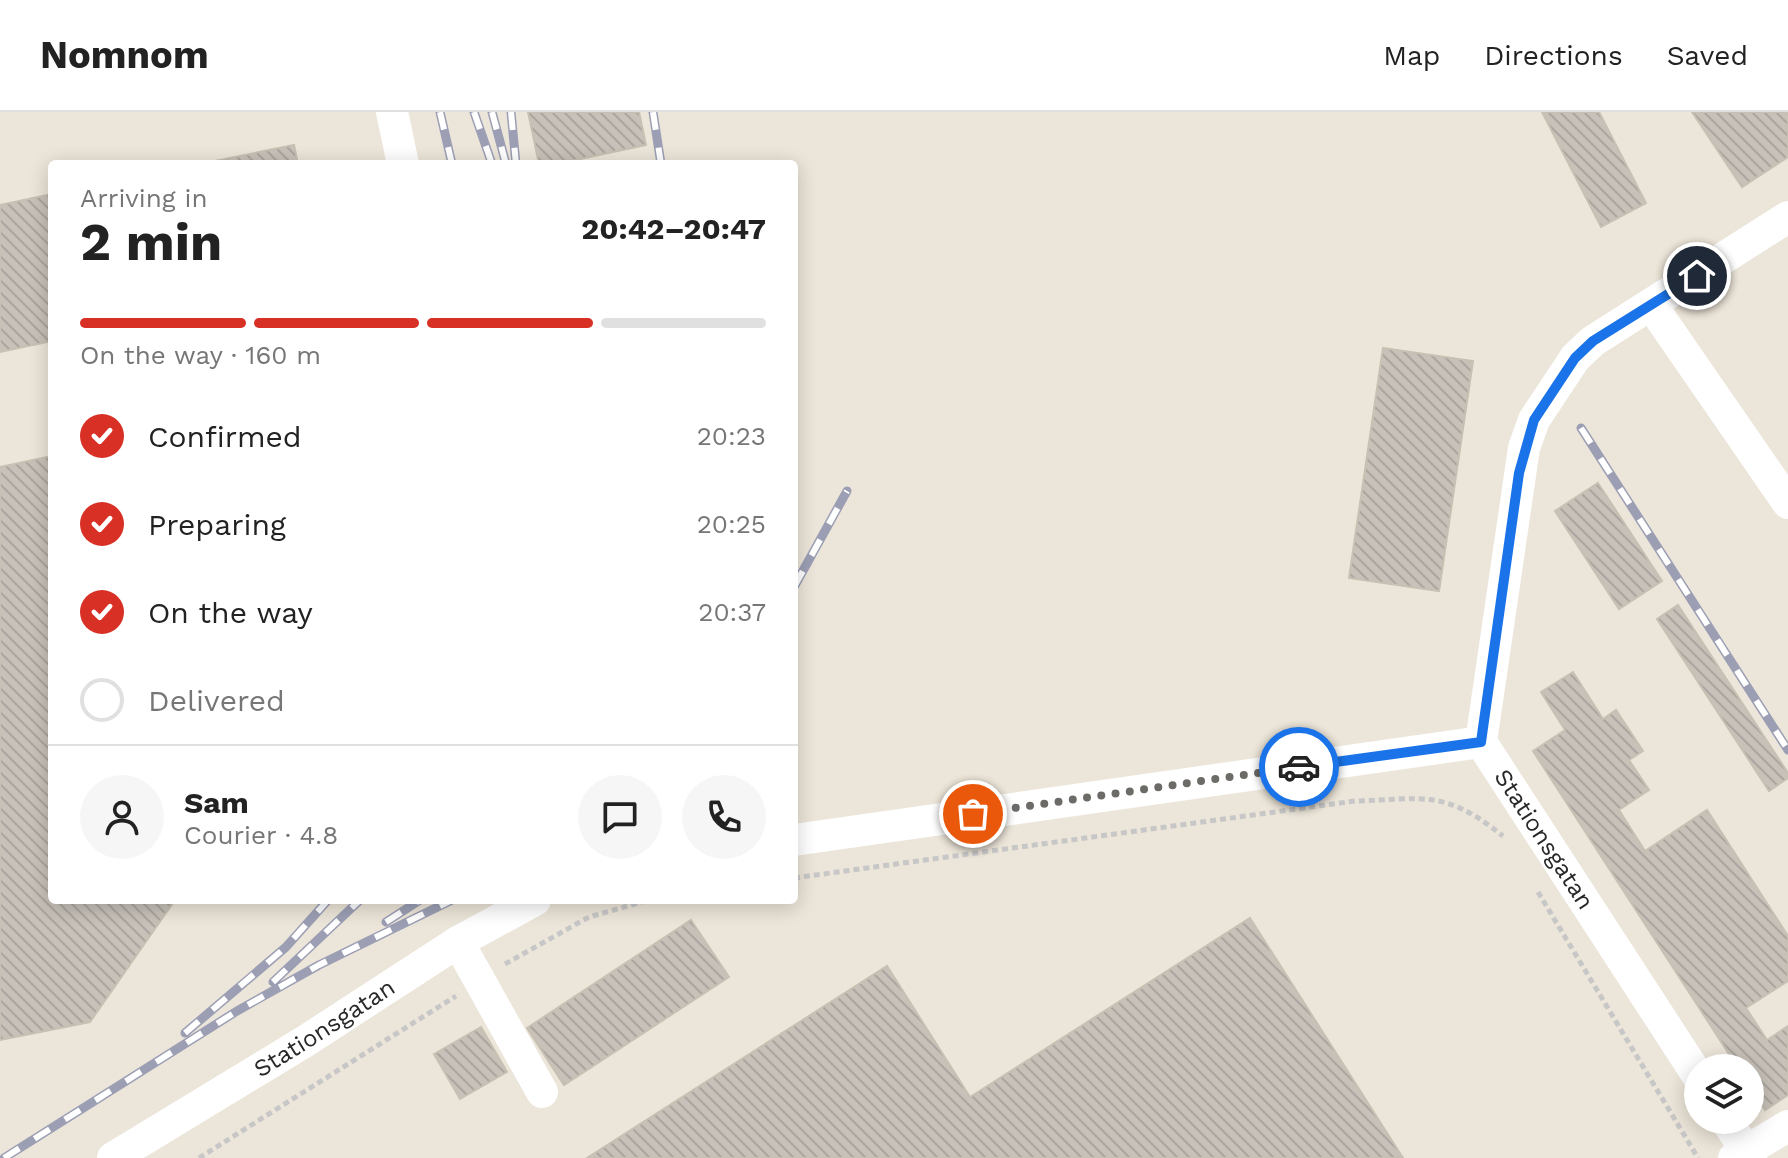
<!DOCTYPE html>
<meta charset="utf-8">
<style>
:root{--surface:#fff;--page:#f6f6f6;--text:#222;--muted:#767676;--line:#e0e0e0;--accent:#d93025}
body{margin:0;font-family:"Work Sans",sans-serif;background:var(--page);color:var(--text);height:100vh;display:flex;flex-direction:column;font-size:30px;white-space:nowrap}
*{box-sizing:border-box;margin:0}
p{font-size:26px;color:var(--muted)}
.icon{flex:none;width:44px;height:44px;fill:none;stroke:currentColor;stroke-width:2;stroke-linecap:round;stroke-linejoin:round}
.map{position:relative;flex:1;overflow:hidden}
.details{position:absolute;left:48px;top:48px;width:750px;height:744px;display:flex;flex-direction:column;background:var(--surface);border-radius:8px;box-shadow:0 4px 20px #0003}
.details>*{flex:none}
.controls{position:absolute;left:1684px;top:942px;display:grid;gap:16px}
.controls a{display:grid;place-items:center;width:80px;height:80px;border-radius:50%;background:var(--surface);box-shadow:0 4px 20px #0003;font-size:40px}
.pin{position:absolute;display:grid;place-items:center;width:68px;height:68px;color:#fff;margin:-34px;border:4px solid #fff;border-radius:50%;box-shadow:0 2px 8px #0007}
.courier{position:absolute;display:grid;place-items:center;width:80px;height:80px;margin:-40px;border:6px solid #1a73e8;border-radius:50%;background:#fff;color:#222;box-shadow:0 2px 10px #0007}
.summary em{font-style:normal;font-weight:700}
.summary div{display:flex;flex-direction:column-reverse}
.summary{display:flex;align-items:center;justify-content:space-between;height:136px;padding:0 32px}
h1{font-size:52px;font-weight:700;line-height:60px}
.bar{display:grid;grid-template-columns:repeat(4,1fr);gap:12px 8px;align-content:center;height:96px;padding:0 32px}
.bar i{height:10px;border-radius:6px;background:var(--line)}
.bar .current{background:var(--accent)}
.bar p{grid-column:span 4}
.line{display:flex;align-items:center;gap:20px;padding:0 32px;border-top:2px solid var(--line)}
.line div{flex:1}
.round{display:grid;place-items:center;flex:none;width:84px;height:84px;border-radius:42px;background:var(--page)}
ol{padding:0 32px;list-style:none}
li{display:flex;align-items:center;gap:24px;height:88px}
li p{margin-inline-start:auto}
li .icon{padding:8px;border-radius:50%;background:var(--accent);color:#fff;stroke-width:4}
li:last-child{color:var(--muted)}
li i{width:44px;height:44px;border:4px solid var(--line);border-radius:50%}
header{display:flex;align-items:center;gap:48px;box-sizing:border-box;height:112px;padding:0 40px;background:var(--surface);border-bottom:2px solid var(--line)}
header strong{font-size:38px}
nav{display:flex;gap:44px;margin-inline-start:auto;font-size:28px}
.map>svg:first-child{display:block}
.building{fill:url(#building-back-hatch);stroke:#c7c1b3;stroke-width:2}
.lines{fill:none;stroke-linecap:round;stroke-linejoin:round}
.path{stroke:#c7c7c7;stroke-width:5;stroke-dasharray:6 4;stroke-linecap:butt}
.minor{stroke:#fff;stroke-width:32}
.rail-casing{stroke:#9c9fb4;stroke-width:9}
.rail{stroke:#fff;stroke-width:6;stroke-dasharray:18;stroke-linecap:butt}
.done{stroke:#6d6b67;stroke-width:8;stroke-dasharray:0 14.4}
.route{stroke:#1a73e8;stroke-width:10}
.labels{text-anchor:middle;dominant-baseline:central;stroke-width:8;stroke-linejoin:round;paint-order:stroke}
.street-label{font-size:24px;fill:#292929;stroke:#fff}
</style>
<header>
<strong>Nomnom</strong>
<nav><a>Map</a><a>Directions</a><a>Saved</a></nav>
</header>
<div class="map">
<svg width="1788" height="1046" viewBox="0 0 1788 1046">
<defs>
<pattern id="building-back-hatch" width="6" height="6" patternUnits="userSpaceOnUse" patternTransform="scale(2)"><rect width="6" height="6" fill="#c7c1b9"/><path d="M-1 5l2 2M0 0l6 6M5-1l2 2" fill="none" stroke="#aba69f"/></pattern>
</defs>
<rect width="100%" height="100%" fill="#ece5d9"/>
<!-- building -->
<path class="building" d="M 528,0 L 639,0 L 646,33 L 557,52 L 539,52 Z
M 1542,0 L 1599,0 L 1646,91 L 1601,115 Z
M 1692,0 L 1788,0 L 1788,45 L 1742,75 Z
M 294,33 L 298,52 L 200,52 Z
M 52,82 L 52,229 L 0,240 L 0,93 Z
M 1383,236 L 1473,249 L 1439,479 L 1349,466 Z
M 52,344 L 52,788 L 175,788 L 90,910 L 0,928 L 0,355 Z
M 1598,371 L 1662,469 L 1619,497 L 1555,399 Z
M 1678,493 L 1788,661 L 1788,666 L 1769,679 L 1657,507 Z
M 1573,560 L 1603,607 L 1616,598 L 1643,639 L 1629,648 L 1649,678 L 1619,698 L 1645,739 L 1707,698 L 1788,824 L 1788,869 L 1746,896 L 1767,928 L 1788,914 L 1788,983 L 1765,998 L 1750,975 L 1750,956 L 1738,956 L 1533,639 L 1565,618 L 1541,580 Z
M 1250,806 L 1403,1046 L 587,1046 L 887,854 L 970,985 Z
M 691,808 L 729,865 L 564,973 L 527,916 Z
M 481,915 L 507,960 L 460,987 L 434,942 Z"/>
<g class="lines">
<!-- path -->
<path class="path" d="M 794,766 L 1355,689 C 1426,687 1444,677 1503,724
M 1538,780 L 1698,1046
M 505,852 L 589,805 L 649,788
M 199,1046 L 456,884"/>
<!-- minor -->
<g class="minor">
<path d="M 392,0 L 403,52"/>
<path d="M 1652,194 L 1788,391"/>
<path d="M 1481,630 L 1524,336 L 1534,308 L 1575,246 L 1593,229 L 1788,105"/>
<path id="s1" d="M 1481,630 L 1698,964"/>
<path d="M 794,728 L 1481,630"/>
<path d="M 458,830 L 542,980"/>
<path d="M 1726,1008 L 1751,1046"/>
<path id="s2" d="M 113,1046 L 304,930 L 458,830 L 535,788"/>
<path d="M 1734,1046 L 1788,1014"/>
</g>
<defs>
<path id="rail" d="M 440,0 L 452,52
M 474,0 L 492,52
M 492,0 L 506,52
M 511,0 L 516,52
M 653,0 L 661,52
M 1581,316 L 1788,638
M 794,475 L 847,379
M 386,810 L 420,788
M 273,870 L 360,788
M 185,921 L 286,835 L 328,788
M 4,1046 L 237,899 L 319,853 L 452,788"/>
</defs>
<!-- rail casing -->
<use href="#rail" class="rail-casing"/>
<!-- rail -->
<use href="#rail" class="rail"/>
</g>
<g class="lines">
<!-- done -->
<path class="done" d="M 973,702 L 1299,655"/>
<!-- route -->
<path class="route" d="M 1299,655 L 1481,630 L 1519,361 L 1534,308 L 1575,246 L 1593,229 L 1697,164"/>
</g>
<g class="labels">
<!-- street labels -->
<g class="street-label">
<text stroke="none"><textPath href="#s1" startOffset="116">Stationsgatan</textPath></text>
<text stroke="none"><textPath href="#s2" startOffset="248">Stationsgatan</textPath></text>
</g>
</g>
</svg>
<div class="controls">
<a><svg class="icon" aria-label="layers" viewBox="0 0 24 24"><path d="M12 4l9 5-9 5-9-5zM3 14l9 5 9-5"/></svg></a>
</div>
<div class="pin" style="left:973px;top:702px;background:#ea580c"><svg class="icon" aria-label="bag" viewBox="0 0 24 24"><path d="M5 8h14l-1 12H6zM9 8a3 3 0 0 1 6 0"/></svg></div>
<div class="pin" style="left:1697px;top:164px;background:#1f2937"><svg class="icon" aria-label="home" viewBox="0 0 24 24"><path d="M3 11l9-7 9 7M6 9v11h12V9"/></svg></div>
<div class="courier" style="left:1299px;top:655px"><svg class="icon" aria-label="car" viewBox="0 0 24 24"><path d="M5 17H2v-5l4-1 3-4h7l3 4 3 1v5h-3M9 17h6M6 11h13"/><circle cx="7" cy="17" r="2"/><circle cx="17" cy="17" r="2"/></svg></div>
<section class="details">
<div class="summary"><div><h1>2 min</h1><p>Arriving in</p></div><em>20:42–20:47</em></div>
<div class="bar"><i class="current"></i><i class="current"></i><i class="current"></i><i></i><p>On the way · 160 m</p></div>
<ol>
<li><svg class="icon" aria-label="check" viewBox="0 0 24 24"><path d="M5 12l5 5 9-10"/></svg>Confirmed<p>20:23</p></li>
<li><svg class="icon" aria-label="check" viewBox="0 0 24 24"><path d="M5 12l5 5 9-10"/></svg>Preparing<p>20:25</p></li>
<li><svg class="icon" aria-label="check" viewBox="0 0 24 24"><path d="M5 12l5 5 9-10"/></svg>On the way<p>20:37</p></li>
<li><i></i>Delivered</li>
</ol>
<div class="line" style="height:144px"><a class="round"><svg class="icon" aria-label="person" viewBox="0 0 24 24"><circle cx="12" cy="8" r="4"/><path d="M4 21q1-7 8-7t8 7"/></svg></a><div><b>Sam</b><p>Courier · 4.8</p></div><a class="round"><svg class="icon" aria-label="chat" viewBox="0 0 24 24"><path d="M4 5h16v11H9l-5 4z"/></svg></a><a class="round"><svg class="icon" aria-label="phone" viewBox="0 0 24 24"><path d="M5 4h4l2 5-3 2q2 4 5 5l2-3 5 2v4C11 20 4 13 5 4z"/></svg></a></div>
</section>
</div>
